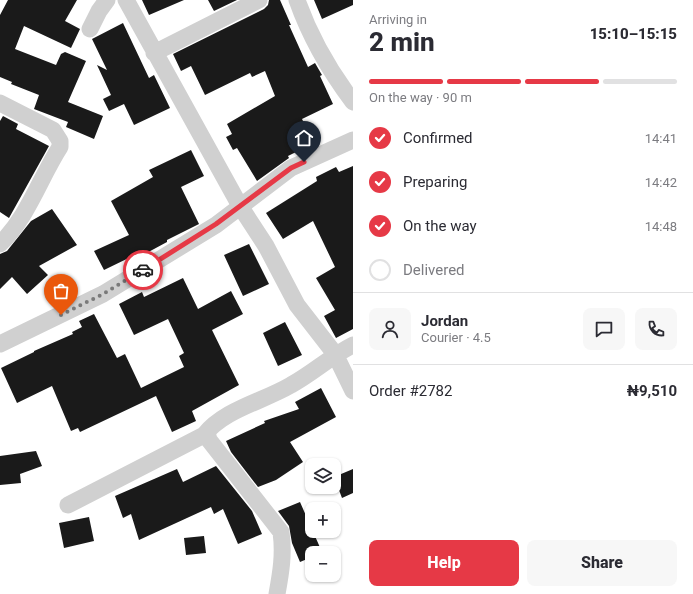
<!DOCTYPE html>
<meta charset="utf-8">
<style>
:root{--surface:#fff;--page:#f7f7f7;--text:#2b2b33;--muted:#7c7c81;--line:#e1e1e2;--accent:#e63946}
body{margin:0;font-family:Roboto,sans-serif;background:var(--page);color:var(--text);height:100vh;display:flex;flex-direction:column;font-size:15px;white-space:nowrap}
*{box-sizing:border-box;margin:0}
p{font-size:13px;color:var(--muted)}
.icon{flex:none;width:22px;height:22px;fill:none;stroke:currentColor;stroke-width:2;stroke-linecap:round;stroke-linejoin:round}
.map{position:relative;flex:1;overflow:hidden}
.drawer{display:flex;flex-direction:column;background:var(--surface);width:340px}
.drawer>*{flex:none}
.tools{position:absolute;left:305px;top:458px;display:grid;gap:8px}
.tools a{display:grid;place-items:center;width:36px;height:36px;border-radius:8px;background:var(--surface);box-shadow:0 1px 3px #0004;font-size:20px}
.pin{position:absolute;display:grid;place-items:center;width:34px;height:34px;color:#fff;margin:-41px -17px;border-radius:50% 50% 50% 0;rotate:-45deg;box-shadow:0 0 4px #0007}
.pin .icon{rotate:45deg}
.courier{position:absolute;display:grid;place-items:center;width:40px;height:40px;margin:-20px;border:3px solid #e63946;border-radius:50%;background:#fff;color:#222;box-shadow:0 1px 5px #0007}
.overview em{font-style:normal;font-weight:800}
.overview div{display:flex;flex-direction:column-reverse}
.overview{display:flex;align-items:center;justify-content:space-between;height:68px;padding:0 16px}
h1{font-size:26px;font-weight:800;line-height:30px}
.bar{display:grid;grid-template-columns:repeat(4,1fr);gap:6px 4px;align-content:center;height:48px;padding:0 16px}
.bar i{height:5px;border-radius:3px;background:var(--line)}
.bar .current{background:var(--accent)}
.bar p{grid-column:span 4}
.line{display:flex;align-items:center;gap:10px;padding:0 16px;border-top:1px solid var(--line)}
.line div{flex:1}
.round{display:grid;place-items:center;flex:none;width:42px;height:42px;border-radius:8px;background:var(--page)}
ol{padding:0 16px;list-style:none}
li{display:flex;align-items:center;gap:12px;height:44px}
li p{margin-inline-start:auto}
li .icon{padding:4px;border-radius:50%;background:var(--accent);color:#fff;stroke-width:4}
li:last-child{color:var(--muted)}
li i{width:22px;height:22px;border:2px solid var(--line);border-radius:50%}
.primary-button{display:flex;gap:8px;margin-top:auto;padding:8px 16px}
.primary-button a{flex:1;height:46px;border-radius:8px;background:var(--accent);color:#fff;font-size:16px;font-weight:800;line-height:46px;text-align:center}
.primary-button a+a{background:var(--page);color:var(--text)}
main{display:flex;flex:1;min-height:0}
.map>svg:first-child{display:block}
.building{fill:#1a1a1a}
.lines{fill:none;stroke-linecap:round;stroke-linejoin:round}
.minor{stroke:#d0d0d0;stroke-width:17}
.done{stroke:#7a7a7a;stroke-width:4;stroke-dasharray:0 7.2}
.route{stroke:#e63946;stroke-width:5}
</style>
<main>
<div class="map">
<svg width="353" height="594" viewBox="0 0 353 594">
<rect width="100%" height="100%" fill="#fff"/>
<!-- building -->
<path class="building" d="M 8,0 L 77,0 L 65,21 L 80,29 L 71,48 L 24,26 L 15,49 L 56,65 L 61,54 L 65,52 L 86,61 L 68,102 L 103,116 L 94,139 L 66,127 L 68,122 L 34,109 L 39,95 L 11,84 L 12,82 L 0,77 L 0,15 Z
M 142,0 L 184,0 L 149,15 Z
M 208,0 L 237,0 L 214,11 Z
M 269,0 L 280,0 L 291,25 L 289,25 L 308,67 L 315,63 L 322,75 L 320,76 L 333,104 L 302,119 L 314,143 L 288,156 L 289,158 L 257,181 L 237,148 L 233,150 L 226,137 L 232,134 L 227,124 L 275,96 L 265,71 L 252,77 L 250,73 L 205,95 L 191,66 L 181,71 L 173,54 L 264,9 L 268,5 Z
M 314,0 L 353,0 L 353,5 L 322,19 Z
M 123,23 L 149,78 L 154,75 L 170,108 L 134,125 L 124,104 L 109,111 L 103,99 L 111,95 L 97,65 L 107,70 L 92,39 Z
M 3,116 L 18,124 L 16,129 L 49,146 L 9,218 L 0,212 L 0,121 Z
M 191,150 L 204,176 L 181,187 L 199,224 L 167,240 L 167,242 L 141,256 L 139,253 L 104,270 L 94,251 L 129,235 L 111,201 L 153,177 L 149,170 Z
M 353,166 L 353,329 L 336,338 L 324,316 L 335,310 L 316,278 L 335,267 L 313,221 L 283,239 L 266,213 L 317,181 L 316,177 L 336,167 L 339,172 Z
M 52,209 L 77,245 L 39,266 L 48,275 L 27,294 L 12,277 L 0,289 L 0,254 L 7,251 L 31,221 Z
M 249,244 L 269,284 L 243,296 L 224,255 Z
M 183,278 L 198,309 L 231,291 L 243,314 L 212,330 L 239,385 L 192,411 L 196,421 L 172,432 L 156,396 L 80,432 L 78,428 L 71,431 L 52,386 L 17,403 L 1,368 L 34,352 L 34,351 L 73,334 L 72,332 L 82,327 L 79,321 L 94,314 L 117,358 L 125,354 L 141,388 L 184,367 L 179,356 L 184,353 L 168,319 L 134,335 L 119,304 L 142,292 L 144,297 Z
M 285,322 L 302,355 L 278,366 L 263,333 Z
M 321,388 L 336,417 L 290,442 L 303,462 L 276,480 L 258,487 L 231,452 L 226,441 L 265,423 L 264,421 L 299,409 L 295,402 Z
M 36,451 L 42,466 L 20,474 L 21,483 L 0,485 L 0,456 Z
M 216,466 L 252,511 L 262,534 L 238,544 L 223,509 L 214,514 L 211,507 L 139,540 L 131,514 L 123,518 L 115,496 L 177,469 L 183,482 Z
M 353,469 L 353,493 L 342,498 L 334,477 Z
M 300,502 L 322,552 L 312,553 L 312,557 L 300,562 L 292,543 L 289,526 L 278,511 Z
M 89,517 L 94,541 L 64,548 L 59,523 Z
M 204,536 L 206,553 L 186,555 L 184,538 Z"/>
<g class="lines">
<!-- minor -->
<path class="minor" d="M 126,0 L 240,206 L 266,246 L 297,305 L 335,354 L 353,391
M 297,0 C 310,37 329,70 353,102
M 90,29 L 99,11 L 107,0
M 154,53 L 259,0
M 0,103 L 53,130 L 60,141 L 60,147 C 40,178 28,217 0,244
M 0,344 L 103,294 L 216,225 L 291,168 L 353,140
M 68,505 L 204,435
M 277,594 C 281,572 284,554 281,532 L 209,440 L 208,436 L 204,435 C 225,409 262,402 291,385 C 313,373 331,356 353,345"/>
</g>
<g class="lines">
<!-- done -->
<path class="done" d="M 61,315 L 103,294 L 143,270"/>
<!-- route -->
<path class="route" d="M 143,270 L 216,224 L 291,168 L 304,162"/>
</g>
</svg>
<div class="tools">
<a><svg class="icon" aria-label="layers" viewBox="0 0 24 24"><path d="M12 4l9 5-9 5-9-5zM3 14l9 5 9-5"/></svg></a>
<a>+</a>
<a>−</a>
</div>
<div class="pin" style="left:61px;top:315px;background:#ea580c"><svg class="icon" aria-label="bag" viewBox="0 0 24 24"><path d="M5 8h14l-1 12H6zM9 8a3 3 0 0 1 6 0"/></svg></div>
<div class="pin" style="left:304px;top:162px;background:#1f2937"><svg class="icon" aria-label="home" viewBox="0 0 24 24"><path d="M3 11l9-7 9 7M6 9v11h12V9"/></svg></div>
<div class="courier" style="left:143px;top:270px"><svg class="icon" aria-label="car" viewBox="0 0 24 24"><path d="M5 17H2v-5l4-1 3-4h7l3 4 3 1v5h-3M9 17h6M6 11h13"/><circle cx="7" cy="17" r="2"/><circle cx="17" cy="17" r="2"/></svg></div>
</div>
<section class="drawer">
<div class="overview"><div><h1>2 min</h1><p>Arriving in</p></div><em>15:10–15:15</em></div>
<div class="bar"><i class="current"></i><i class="current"></i><i class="current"></i><i></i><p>On the way · 90 m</p></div>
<ol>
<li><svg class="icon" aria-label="check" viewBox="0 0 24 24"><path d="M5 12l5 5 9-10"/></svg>Confirmed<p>14:41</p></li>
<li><svg class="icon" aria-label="check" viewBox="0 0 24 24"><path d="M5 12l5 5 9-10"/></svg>Preparing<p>14:42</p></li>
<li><svg class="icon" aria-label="check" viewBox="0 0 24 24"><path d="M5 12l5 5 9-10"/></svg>On the way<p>14:48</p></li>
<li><i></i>Delivered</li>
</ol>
<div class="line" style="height:72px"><a class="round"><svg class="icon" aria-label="person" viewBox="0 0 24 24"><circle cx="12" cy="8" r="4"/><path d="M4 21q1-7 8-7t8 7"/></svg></a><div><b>Jordan</b><p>Courier · 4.5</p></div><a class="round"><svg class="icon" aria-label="chat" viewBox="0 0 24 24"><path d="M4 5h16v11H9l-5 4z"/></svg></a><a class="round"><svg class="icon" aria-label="phone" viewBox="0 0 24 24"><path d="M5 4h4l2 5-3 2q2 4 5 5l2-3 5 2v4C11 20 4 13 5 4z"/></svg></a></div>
<div class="line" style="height:52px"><div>Order #2782</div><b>₦9,510</b></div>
<div class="primary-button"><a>Help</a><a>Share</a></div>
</section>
</main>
